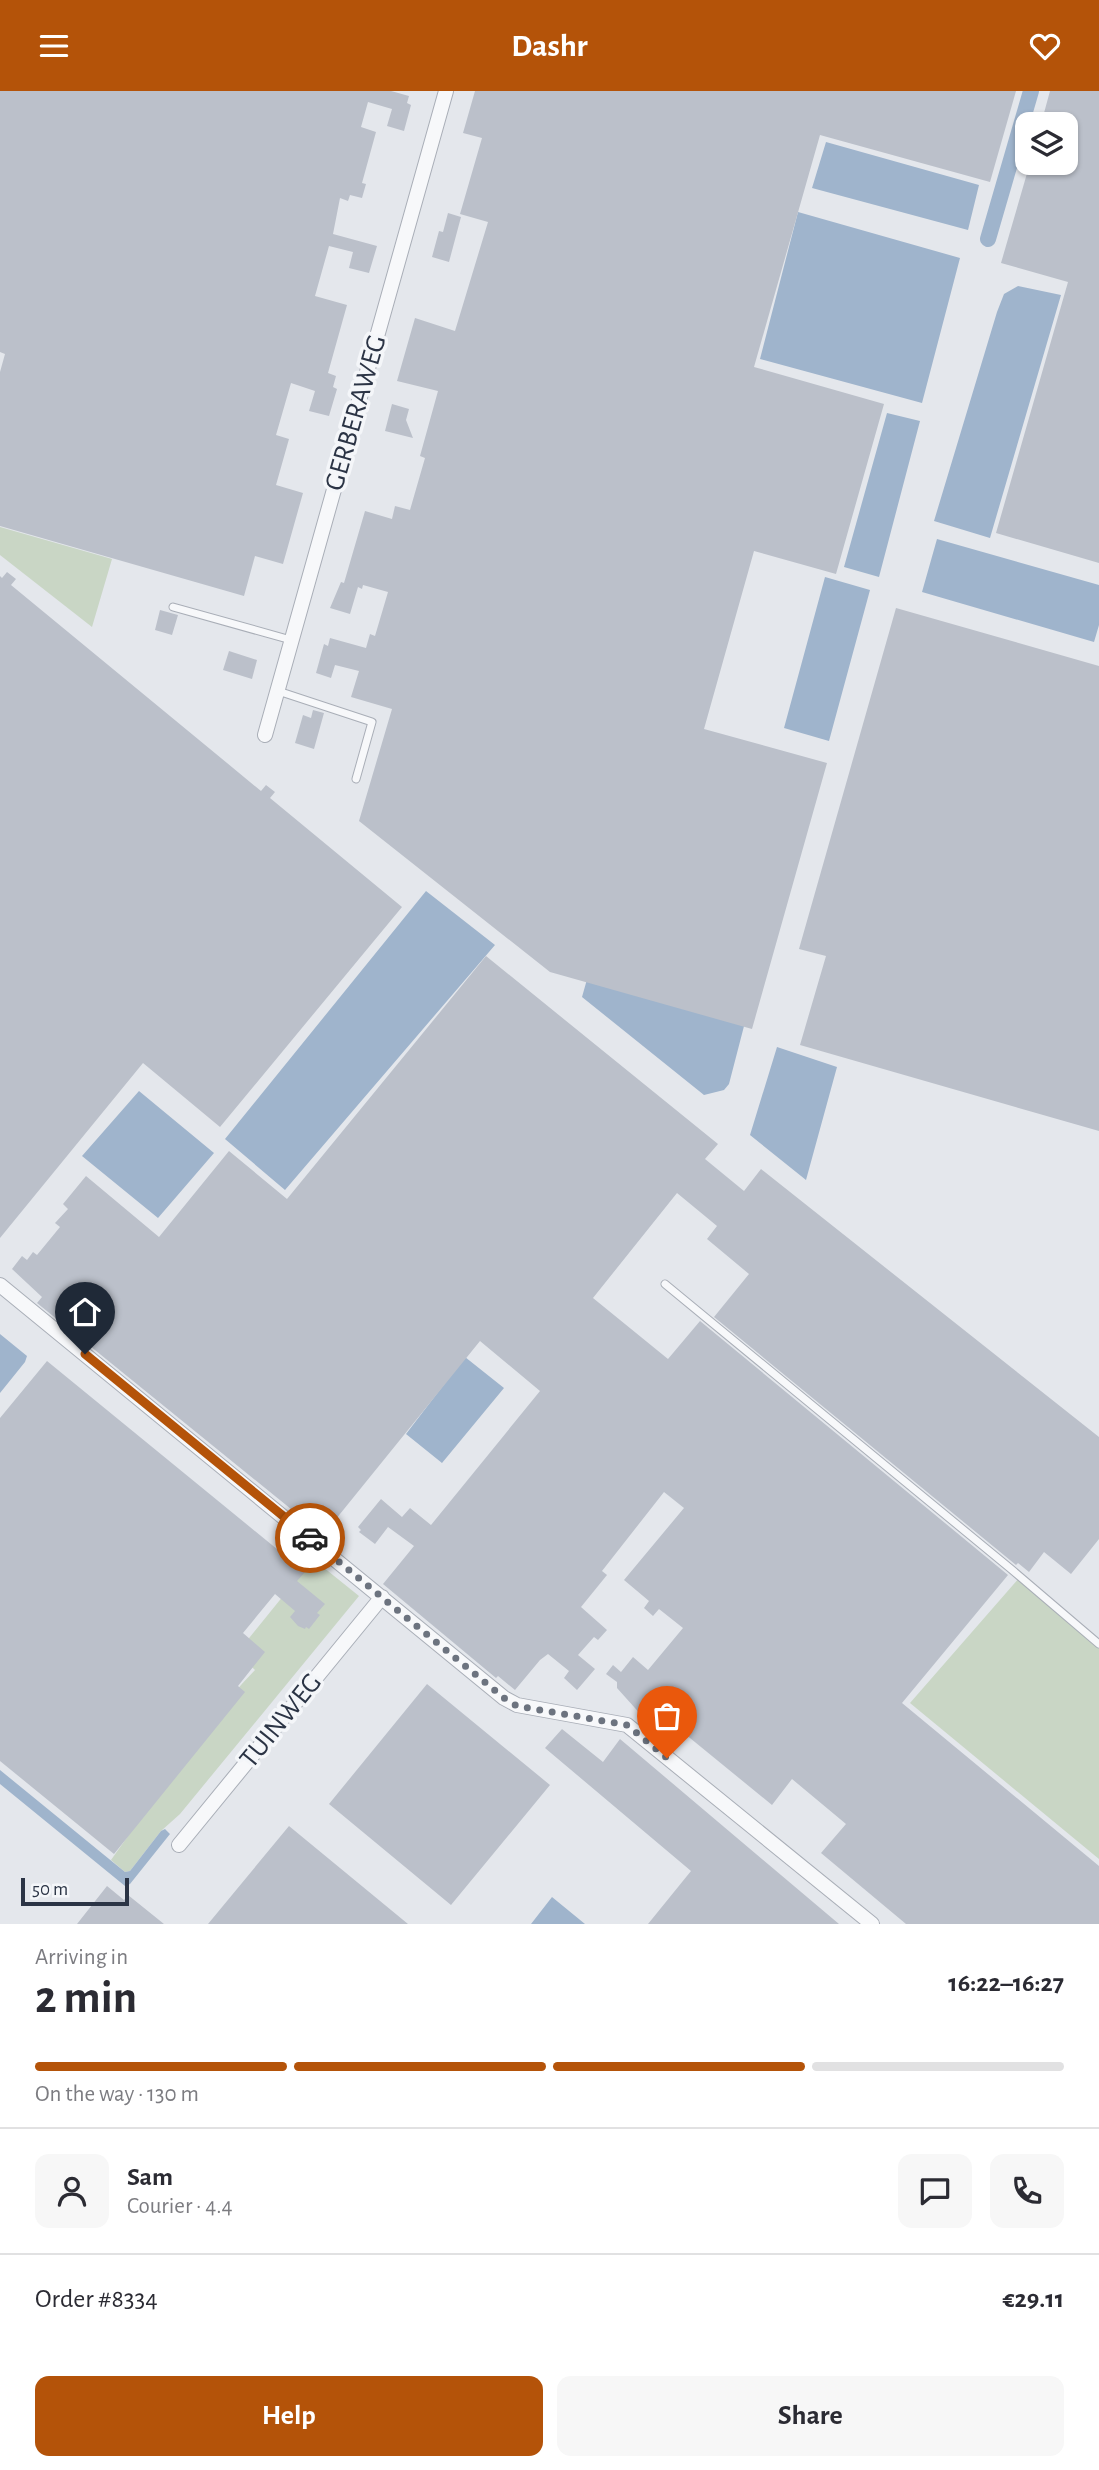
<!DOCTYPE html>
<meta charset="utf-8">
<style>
:root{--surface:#fff;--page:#f7f7f7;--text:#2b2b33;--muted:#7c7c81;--line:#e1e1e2;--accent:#b45309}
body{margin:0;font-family:"Alegreya Sans",sans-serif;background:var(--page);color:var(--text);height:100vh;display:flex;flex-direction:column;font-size:26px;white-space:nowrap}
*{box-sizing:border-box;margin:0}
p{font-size:23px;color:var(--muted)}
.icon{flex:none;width:38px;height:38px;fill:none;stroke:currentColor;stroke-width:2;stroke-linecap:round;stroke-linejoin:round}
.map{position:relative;height:1833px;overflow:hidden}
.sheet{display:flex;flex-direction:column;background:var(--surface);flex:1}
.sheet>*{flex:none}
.tools{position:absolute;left:1015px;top:21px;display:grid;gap:14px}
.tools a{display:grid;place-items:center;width:63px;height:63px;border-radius:14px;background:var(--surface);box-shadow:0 2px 5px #0004;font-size:35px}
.scale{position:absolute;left:21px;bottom:18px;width:108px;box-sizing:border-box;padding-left:7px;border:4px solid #2b3445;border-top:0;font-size:19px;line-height:24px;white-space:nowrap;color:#2b3445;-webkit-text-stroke:5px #f4f6f9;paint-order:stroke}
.pin{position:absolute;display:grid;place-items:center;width:60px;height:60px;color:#fff;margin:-72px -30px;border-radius:50% 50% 50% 0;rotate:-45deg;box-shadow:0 0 7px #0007}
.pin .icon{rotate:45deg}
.courier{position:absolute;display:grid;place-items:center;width:70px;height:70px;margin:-35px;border:5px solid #b45309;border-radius:50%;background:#fff;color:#222;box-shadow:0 2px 9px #0007}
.head em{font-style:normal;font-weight:700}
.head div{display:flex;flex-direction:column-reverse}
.head{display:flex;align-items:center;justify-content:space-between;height:119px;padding:0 35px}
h1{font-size:46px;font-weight:700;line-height:52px}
.bar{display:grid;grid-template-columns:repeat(4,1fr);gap:10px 7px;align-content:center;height:84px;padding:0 35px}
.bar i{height:9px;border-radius:5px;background:var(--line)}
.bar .on{background:var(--accent)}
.bar p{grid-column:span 4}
.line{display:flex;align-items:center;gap:18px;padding:0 35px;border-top:2px solid var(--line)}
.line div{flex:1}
.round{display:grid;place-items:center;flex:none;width:74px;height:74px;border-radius:14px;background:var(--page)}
.button{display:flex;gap:14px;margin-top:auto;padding:14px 35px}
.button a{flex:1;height:80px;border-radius:14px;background:var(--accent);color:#fff;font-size:28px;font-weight:700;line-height:80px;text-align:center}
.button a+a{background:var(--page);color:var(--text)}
header{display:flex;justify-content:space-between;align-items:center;height:91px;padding:0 35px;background:var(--accent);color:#fff;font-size:32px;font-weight:700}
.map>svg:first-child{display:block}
.green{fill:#c9d6c5}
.water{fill:#9fb4cc}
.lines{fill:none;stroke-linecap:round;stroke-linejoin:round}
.canal{stroke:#9fb4cc;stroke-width:16}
.building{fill:#bbc0ca}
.service-casing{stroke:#a9aeb7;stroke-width:9}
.minor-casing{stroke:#a9aeb7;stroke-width:16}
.service{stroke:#f7f8fa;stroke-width:7}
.minor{stroke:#f7f8fa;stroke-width:14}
.done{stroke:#6c737f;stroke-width:7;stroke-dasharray:0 12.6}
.route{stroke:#b45309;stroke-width:9}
.labels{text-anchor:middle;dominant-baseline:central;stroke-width:7;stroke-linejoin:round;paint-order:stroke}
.street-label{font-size:28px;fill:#2b3445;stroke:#f4f6f9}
</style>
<header><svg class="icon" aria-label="menu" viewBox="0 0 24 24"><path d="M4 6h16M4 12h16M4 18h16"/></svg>Dashr<svg class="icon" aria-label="heart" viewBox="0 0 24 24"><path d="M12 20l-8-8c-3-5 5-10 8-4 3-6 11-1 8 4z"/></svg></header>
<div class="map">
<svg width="1099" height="1833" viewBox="0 0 1099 1833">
<rect width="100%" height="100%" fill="#e4e7ec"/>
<!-- green -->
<path class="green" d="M 0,436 L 112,468 L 92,536 L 0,464 Z
M 313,1468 L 359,1505 L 180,1723 L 161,1740 L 130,1780 L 125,1781 L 111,1769 C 157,1705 200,1636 255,1579 L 237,1562 Z
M 1020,1486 L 1099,1550 L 1099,1768 L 910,1612 Z"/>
<!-- water -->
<path class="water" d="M 826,51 L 979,94 L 968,139 L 812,97 Z
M 798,121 L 960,167 L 922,312 L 760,268 Z
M 1018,195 L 1061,204 L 990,447 L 934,430 L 997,221 L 1004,203 Z
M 887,322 L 920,330 L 879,486 L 844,476 Z
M 937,448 L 1099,494 L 1099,534 L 1094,551 L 922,501 Z
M 825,486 L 870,499 L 829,650 L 784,637 Z
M 426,800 L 495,854 L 285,1099 L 225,1048 Z
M 601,839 L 757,885 L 729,993 L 724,999 L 704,1004 L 582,906 Z
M 777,956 L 837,976 L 806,1089 L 750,1044 Z
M 139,1000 L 214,1062 L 158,1127 L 82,1065 Z
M 0,1243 L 27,1265 L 25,1271 L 0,1302 Z
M 465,1266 L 504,1297 L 442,1372 L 406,1343 Z
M 0,1679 L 125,1781 L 130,1780 L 161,1740 L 165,1738 L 170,1743 L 130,1793 L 125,1795 L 0,1693 Z
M 552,1806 L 585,1833 L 531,1833 Z"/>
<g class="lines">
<!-- canal -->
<path class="canal" d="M 988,148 L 1031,0"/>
</g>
<!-- building -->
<path class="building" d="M 0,0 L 391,0 L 409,5 L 407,12 L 411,14 L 404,40 L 387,35 L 392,18 L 368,11 L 361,36 L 376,41 L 362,92 L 366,93 L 362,107 L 350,104 L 348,110 L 340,107 L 333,143 L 377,155 L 369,182 L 349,177 L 353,161 L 329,155 L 315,205 L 347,214 L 328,282 L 336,285 L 333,296 L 337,298 L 329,325 L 309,320 L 315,300 L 291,292 L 276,344 L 289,348 L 276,394 L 303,402 L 283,473 L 255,465 L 244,505 L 0,435 L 0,281 L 5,263 L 0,261 Z
M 475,0 L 1016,0 L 990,91 L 820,44 L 754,276 L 884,313 L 836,483 L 754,460 L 704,638 L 827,672 L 752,938 L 550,881 L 359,730 L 392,618 L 351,606 L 359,580 L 335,574 L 331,587 L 316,582 L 324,553 L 328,555 L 330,547 L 366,557 L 370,543 L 375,545 L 388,501 L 363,494 L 362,498 L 358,496 L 350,523 L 330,517 L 341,491 L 344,492 L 365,420 L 392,428 L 395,415 L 410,419 L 425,367 L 420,365 L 438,300 L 397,290 L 415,227 L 455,240 L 488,131 L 460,123 L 482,47 L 463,42 Z
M 1050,0 L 1099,0 L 1099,472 L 996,442 L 1068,191 L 1001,172 L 1030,72 L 1066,72 L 1066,33 L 1041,33 Z
M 448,122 L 461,126 L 449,171 L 432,166 L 439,140 L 443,141 Z
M 392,313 L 409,318 L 406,329 L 413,347 L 385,340 Z
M 7,481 L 16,488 L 11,494 L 261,700 L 266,694 L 275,701 L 270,707 L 402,816 L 220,1036 L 143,972 L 0,1147 L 0,485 L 2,487 Z
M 896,517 L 1099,575 L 1099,1040 L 800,954 L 826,865 L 799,858 Z
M 160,519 L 178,524 L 172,544 L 155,539 Z
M 229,560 L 257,569 L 252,588 L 223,579 Z
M 313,619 L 324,622 L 314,658 L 295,652 L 303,624 L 311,627 Z
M 486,865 L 718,1053 L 705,1068 L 744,1100 L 761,1078 L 1099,1346 L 1099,1448 L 1071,1483 L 1044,1461 L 1029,1481 L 1018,1472 L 1016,1474 L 714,1226 L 749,1183 L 707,1148 L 717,1135 L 677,1102 L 593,1207 L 668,1268 L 700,1230 L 1008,1484 L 902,1612 L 1099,1775 L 1099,1833 L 906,1833 L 821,1762 L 846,1733 L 792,1688 L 772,1714 L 652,1616 L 643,1626 L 617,1597 L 617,1591 L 606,1583 L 613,1574 L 621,1581 L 633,1566 L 648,1579 L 683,1537 L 659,1518 L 653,1525 L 644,1517 L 649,1510 L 624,1489 L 684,1417 L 664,1401 L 602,1480 L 607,1484 L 581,1516 L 607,1539 L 598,1549 L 594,1546 L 578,1564 L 595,1578 L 577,1599 L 564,1587 L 569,1580 L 548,1563 L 540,1569 L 515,1599 L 498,1585 L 496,1587 L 383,1493 L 414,1455 L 388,1436 L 375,1453 L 359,1441 L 361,1439 L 358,1436 L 381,1408 L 402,1426 L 410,1417 L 431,1434 L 540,1300 L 480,1250 L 323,1444 L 37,1212 L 42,1206 L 12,1178 L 22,1165 L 27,1169 L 33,1161 L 37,1164 L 60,1136 L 55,1132 L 68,1118 L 63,1113 L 86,1085 L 159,1146 L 229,1060 L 287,1108 Z
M 47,1270 L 305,1481 L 297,1490 L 325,1513 L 317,1522 L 320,1524 L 309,1538 L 306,1536 L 305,1538 L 298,1535 L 290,1526 L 295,1520 L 275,1503 L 243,1542 L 265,1561 L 238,1595 L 245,1601 L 114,1763 L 0,1670 L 0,1327 Z
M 427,1593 L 550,1694 L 451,1814 L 329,1713 Z
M 562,1638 L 603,1671 L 620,1648 L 839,1833 L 648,1833 L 691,1780 L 545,1657 Z
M 289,1735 L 408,1833 L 208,1833 Z
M 107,1795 L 124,1809 L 128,1804 L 164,1833 L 77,1833 Z"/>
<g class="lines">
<defs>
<path id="service" d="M 173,516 L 291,549
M 278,600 L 372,631 L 356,688
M 665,1193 L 1011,1478 L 1099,1553"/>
<path id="minor" d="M 265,644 L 446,0
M 0,1194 L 504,1607 L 517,1614 L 627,1634 L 872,1833
M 179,1754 L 382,1506"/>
</defs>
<!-- service casing -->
<use href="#service" class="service-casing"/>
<!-- minor casing -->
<use href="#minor" class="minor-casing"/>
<!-- service -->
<use href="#service" class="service"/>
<!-- minor -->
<use href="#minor" class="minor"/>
</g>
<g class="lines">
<!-- done -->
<path class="done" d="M 310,1447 L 504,1607 L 517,1615 L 627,1634 L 667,1667"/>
<!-- route -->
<path class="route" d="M 85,1263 L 310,1447"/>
</g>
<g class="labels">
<!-- street labels -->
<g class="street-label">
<text transform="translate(356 322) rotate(-74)">GERBERAWEG</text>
<text transform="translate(281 1630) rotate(-51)">TUINWEG</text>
</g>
</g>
</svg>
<div class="tools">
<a><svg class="icon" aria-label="layers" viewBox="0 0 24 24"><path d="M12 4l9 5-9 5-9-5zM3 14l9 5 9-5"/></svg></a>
</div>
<div class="scale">50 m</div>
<div class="pin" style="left:667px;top:1667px;background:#ea580c"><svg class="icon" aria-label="bag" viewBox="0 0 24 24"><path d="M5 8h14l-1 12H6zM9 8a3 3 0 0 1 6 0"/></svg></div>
<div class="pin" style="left:85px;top:1263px;background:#1f2937"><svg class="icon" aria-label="home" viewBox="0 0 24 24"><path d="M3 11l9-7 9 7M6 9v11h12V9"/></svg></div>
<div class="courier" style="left:310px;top:1447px"><svg class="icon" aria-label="car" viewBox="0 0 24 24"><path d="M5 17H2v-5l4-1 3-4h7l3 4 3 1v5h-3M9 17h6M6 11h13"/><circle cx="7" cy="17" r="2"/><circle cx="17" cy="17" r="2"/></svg></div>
</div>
<section class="sheet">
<div class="head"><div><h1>2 min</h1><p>Arriving in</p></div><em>16:22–16:27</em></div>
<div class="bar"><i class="on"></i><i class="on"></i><i class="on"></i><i></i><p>On the way · 130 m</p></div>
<div class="line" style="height:126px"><a class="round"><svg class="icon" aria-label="person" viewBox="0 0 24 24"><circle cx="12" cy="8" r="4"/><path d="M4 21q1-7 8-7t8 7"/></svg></a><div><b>Sam</b><p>Courier · 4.4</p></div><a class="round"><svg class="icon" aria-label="chat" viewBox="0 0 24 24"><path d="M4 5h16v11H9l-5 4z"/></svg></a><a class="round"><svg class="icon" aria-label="phone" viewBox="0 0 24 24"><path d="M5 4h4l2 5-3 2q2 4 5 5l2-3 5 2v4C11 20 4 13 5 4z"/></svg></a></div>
<div class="line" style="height:91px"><div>Order #8334</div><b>€29.11</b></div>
<div class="button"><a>Help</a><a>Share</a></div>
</section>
